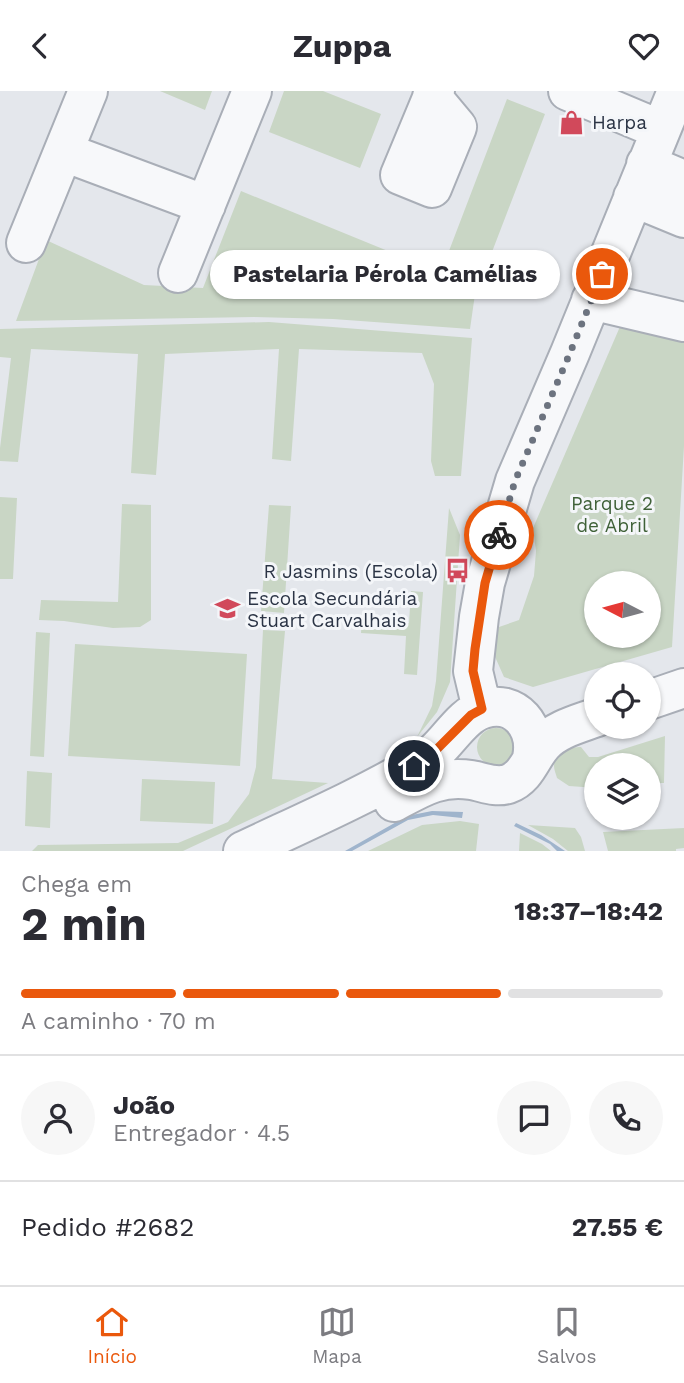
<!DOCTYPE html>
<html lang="pt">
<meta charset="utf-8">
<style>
:root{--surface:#fff;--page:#f7f7f7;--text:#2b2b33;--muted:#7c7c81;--line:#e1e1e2;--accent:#ea580c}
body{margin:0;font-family:"Work Sans",sans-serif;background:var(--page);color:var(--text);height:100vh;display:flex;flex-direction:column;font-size:26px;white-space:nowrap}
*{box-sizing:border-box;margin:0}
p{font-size:23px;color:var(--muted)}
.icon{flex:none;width:38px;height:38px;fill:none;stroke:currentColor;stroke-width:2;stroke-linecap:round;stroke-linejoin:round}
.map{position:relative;height:760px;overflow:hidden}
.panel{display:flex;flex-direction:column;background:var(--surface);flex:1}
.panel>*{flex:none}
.needle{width:46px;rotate:276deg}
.buttons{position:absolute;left:584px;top:480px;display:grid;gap:14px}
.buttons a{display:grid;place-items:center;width:77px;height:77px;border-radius:50%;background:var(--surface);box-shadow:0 2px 5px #0004;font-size:35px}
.pin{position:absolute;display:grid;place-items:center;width:60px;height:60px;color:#fff;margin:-30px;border:4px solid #fff;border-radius:50%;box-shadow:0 2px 7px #0007}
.courier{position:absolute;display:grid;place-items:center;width:70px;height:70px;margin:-35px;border:5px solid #ea580c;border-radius:50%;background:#fff;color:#222;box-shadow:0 2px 9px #0007}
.bubble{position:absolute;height:49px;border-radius:24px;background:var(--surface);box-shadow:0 2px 5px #0004;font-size:23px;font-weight:700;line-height:49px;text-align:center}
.summary em{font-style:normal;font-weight:700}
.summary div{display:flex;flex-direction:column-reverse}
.summary{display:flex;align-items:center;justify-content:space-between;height:119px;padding:0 21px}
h1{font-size:46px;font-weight:700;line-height:52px}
.bar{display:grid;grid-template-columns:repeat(4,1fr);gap:10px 7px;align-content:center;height:84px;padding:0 21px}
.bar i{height:9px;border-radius:5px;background:var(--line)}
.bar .current{background:var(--accent)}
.bar p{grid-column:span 4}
.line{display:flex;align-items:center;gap:18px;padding:0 21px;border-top:2px solid var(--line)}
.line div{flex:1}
.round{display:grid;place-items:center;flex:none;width:74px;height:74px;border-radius:37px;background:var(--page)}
header{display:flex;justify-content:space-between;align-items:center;height:91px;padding:0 21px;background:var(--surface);font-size:32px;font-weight:700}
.tabs{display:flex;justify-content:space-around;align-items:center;height:98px;border-top:2px solid var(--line);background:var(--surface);font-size:19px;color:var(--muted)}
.tabs a{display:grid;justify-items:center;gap:4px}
.tabs .current{color:var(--accent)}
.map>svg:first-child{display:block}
.green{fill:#c9d6c5;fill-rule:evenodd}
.water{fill:#9fb4cc}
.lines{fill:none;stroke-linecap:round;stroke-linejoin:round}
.minor-casing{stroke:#a9aeb7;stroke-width:42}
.minor{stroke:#f7f8fa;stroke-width:38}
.done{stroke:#6c737f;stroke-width:7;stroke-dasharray:0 12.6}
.route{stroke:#ea580c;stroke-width:9}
.labels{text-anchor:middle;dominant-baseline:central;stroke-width:6;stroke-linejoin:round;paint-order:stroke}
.poi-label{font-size:19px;fill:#2b3445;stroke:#f4f6f9;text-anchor:start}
.park-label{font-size:19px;fill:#3f6138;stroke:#f4f6f9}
</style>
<header><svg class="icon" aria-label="back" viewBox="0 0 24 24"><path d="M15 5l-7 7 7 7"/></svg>Zuppa<svg class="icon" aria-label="heart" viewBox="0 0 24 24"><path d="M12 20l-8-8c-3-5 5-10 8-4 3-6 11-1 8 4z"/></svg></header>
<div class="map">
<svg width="684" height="760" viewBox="0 0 684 760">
<rect width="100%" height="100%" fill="#e4e7ec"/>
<!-- green -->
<path class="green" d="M 160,0 L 212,0 L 205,19 Z
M 284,0 L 323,0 L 381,23 L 360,77 L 269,41 Z
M 507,8 L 545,23 L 482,187 L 444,173 Z
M 241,100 L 476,196 L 470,238 L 333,228 L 254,226 L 16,230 L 46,149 L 144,194 L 203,197 Z
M 269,231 L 472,247 L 461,385 L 435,385 L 431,370 L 434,293 L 422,262 L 299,258 L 291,370 L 272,368 L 279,258 L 165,263 L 156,384 L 131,382 L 138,263 L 31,258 L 18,371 L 0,370 L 0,357 L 11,267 L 0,266 L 0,238 Z
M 622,231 L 684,248 L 684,355 L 672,556 L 533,596 L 504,586 L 492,559 L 499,536 L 519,529 L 534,485 L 536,460 L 533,437 ZM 597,492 L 649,492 L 649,544 L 597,544 Z
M 0,406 L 17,407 L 13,488 L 0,488 Z
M 122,413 L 151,414 L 151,529 L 140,536 L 113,537 L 64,530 L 39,529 L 41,509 L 118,511 Z
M 269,414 L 291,415 L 284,522 L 261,520 Z
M 449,417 L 460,444 L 450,591 L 437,621 L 417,646 L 432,615 L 436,590 Z
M 411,500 L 423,501 L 417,584 L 404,583 L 406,545 L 361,542 L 362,528 L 409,532 Z
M 263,539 L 285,540 L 272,688 L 328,692 L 183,760 L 32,760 L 38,754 L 178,752 L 228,731 L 249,703 L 256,676 Z
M 36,541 L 50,542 L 44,666 L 30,665 Z
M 75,553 L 247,563 L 240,675 L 68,665 Z
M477 656a19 19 0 1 1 38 0a19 19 0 1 1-38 0Z
M 665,645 L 664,692 L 649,692 L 649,674 L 597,674 L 597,697 L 569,695 L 557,687 C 556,683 554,679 554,675 C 554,662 570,656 581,656 L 589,666 L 598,666 Z
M 27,680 L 52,682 L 50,737 L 25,735 Z
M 142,688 L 215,691 L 213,733 L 140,730 Z
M 460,730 L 479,733 L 476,760 L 368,760 L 422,734 Z
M 528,734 L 575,737 L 581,746 L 585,760 L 568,760 L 553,748 Z
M 684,737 L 684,757 L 676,758 L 676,760 L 608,760 L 603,741 Z
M 520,742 L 542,753 L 551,760 L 519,760 Z"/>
<!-- water -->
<path class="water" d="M 432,720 L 463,721 L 462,727 L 433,724 L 408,729 L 352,760 L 345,760 L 407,725 Z
M 516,732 L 541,744 L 565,760 L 557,760 L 550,753 L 514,735 Z"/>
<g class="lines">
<defs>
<path id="minor" d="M 568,0 L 661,39
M 432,6 L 457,36 L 432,97 L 400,84 L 435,0
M 64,61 L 206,114
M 646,73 L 684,89
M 633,106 L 684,127
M 26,152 L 88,0
M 178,182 L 252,0
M 591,209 L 684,231
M 649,609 L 684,597
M 482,618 L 473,580 L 479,526 L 485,492 L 515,390 L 570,262 L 677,0
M 394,711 C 420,697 440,684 471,689 C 484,691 494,697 508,693 C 527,686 531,666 543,653 C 557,638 578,633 597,626
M 243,760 C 300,733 358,708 413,676 C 420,672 428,666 435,661 C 450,648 463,624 483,618 C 516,607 538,637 532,667"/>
</defs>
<!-- minor casing -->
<use href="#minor" class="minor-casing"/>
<!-- minor -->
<use href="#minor" class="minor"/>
</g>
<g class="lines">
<!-- done -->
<path class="done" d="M 499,444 L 515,390 L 570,262 L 602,183"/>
<!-- route -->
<path class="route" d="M 414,675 L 435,660 L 471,624 L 482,618 L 473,580 L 475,558 L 485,492 L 499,444"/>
</g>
<!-- icons -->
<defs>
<symbol id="shop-bare" viewBox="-9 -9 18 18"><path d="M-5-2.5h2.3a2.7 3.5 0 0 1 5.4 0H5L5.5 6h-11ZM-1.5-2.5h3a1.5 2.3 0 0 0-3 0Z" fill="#d1495b" stroke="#f4f6f9" stroke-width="2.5" paint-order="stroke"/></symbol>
<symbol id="bus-bare" viewBox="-9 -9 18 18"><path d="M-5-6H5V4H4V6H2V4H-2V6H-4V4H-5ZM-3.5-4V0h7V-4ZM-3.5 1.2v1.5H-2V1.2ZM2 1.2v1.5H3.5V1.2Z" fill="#d1495b" stroke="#f4f6f9" stroke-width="2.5" paint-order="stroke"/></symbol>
<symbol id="school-bare" viewBox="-9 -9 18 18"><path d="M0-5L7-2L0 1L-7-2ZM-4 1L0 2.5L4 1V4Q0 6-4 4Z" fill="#d1495b" stroke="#f4f6f9" stroke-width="2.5" paint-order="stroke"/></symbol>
</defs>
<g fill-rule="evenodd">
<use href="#shop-bare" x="554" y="14" width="35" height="35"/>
<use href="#bus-bare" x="440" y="462" width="35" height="35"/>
<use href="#school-bare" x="210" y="500" width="35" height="35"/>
</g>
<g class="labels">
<!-- poi labels -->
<g class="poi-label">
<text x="592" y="31">Harpa</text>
<text x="438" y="480" text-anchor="end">R Jasmins (Escola)</text>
<text x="247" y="507">Escola Secundária<tspan x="247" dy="22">Stuart Carvalhais</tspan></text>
</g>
<!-- park labels -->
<g class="park-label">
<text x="612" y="412">Parque 2<tspan x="612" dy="22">de Abril</tspan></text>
</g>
</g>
</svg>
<div class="buttons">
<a><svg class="needle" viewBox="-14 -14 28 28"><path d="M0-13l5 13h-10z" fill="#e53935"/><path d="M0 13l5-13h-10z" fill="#7c7c81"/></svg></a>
<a><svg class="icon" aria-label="locate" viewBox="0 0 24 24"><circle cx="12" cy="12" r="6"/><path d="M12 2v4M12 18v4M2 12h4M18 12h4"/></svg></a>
<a><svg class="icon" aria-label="layers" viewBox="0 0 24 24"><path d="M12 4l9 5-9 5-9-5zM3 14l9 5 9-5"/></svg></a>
</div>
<div class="pin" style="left:602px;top:183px;background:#ea580c"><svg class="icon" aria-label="bag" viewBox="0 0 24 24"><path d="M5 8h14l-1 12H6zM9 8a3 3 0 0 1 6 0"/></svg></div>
<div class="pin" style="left:414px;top:675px;background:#1f2937"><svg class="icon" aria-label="home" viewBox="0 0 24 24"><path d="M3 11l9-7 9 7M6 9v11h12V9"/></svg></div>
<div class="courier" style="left:499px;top:444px"><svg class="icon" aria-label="bike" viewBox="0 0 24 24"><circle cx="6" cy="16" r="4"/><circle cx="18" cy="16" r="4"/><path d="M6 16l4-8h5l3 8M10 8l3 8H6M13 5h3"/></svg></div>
<div class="bubble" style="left:210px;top:159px;width:350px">Pastelaria Pérola Camélias</div>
</div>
<section class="panel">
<div class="summary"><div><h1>2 min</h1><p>Chega em</p></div><em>18:37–18:42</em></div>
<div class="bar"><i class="current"></i><i class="current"></i><i class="current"></i><i></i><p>A caminho · 70 m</p></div>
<div class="line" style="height:126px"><a class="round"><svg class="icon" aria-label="person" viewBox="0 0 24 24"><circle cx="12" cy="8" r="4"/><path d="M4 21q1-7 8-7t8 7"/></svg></a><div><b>João</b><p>Entregador · 4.5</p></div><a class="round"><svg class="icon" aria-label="chat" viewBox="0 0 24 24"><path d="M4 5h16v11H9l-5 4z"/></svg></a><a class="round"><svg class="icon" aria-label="phone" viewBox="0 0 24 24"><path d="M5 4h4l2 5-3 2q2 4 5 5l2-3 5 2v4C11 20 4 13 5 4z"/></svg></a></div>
<div class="line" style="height:91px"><div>Pedido #2682</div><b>27.55 €</b></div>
</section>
<nav class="tabs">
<a class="current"><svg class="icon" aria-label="home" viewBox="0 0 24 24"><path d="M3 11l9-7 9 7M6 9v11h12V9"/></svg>Início</a>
<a><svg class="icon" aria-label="map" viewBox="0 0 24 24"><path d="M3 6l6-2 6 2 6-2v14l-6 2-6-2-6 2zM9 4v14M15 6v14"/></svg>Mapa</a>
<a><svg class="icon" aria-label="saved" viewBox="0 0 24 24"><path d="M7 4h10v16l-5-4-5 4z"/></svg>Salvos</a>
</nav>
